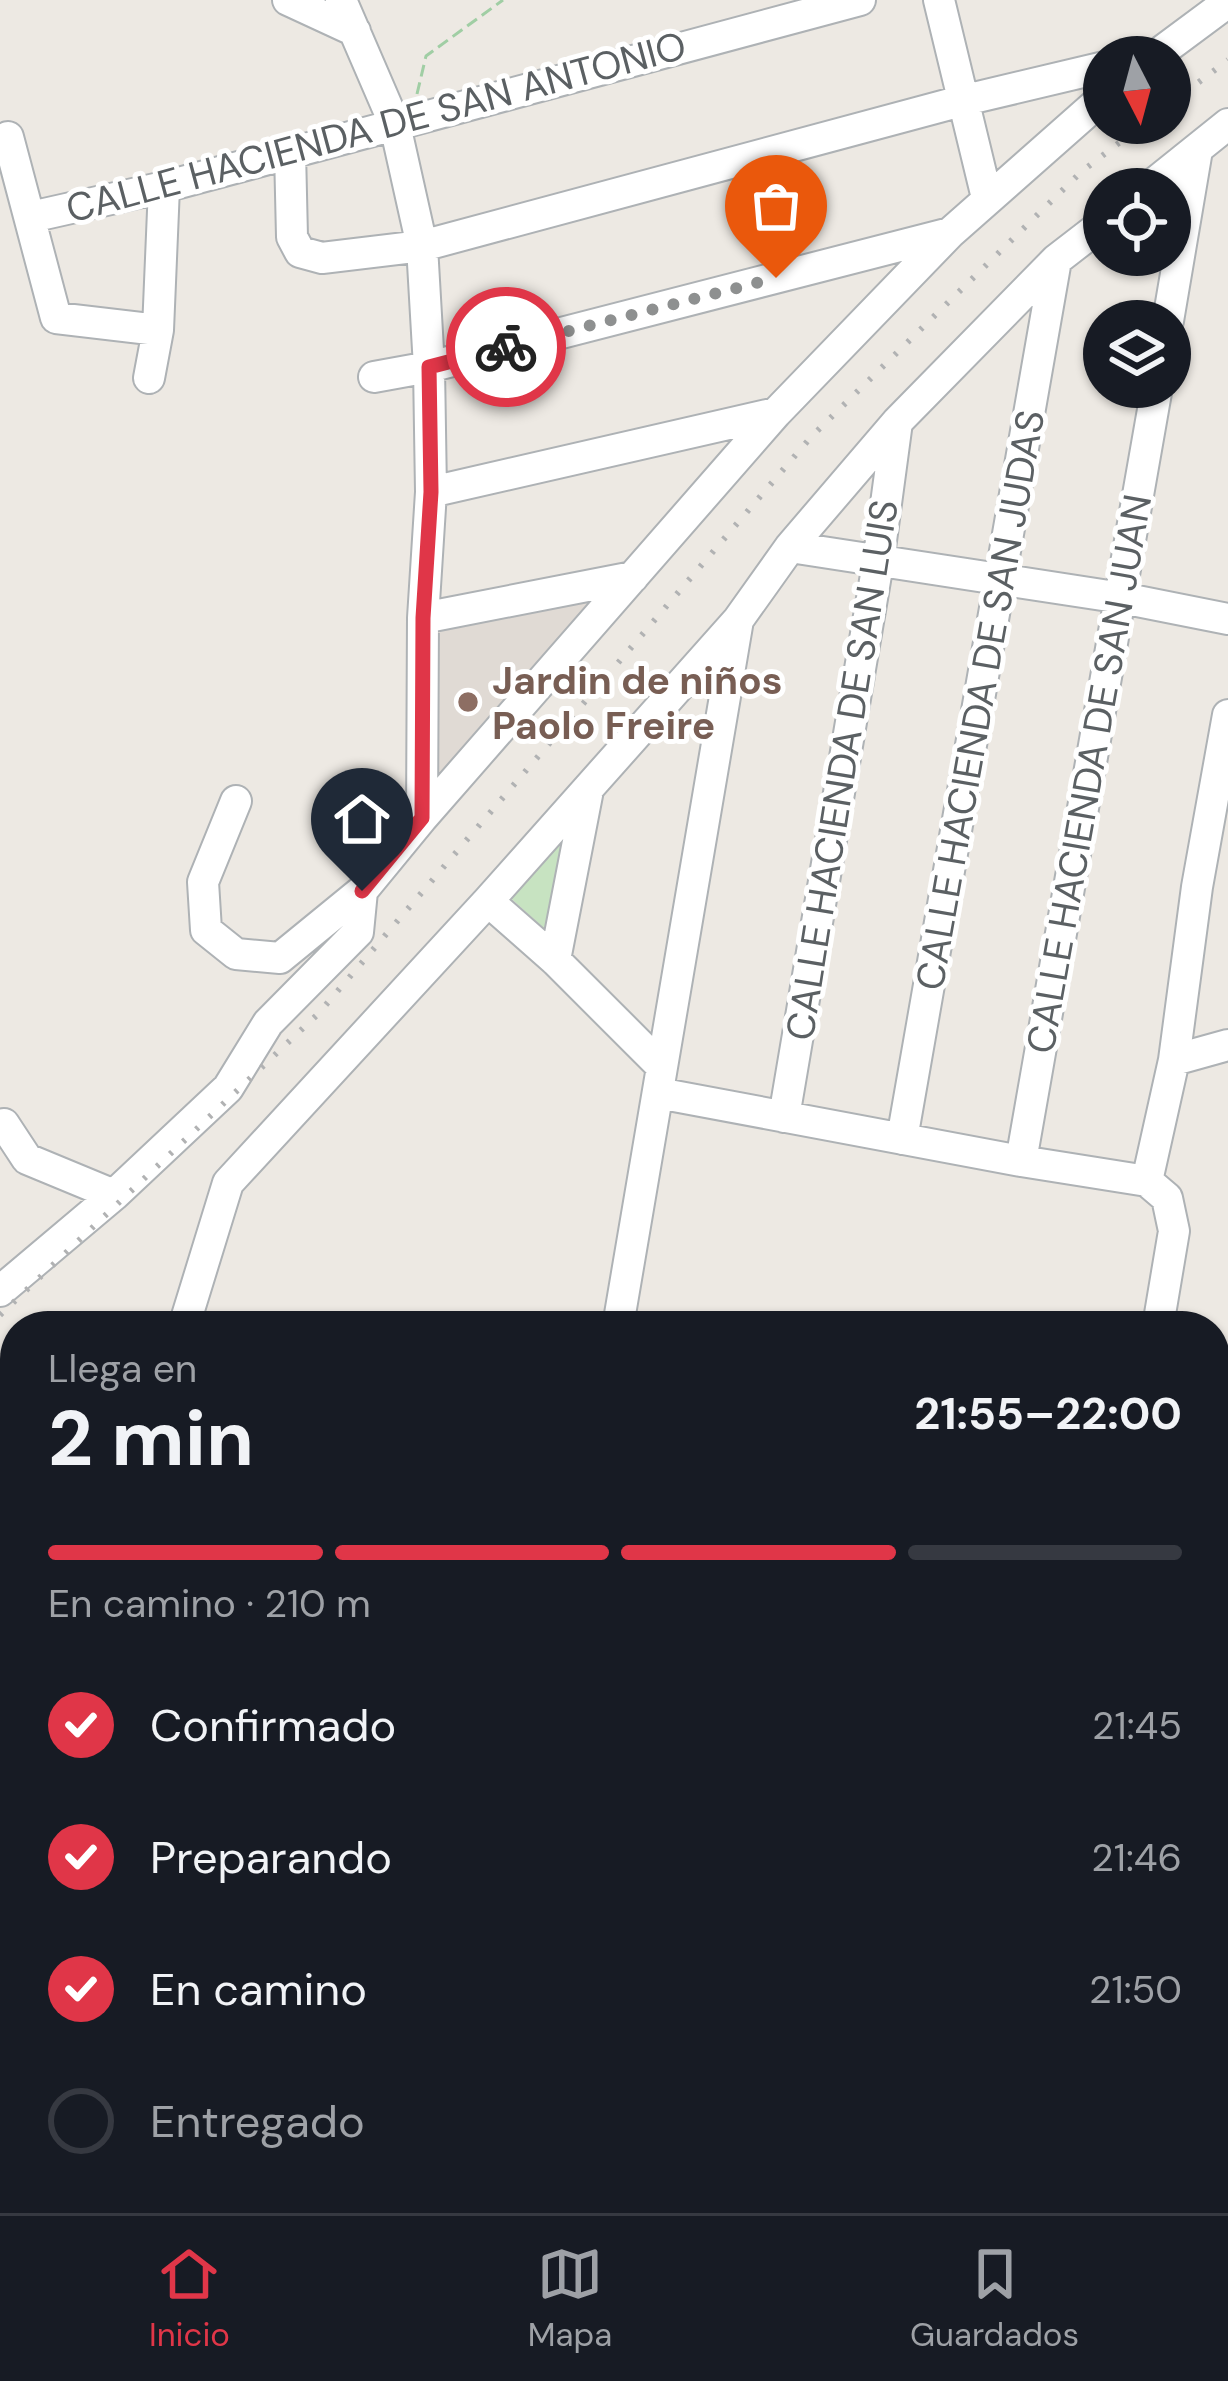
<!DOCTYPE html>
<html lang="es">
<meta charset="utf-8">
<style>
:root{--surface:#171b24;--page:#20242c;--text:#f1f3f6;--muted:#9ea1a6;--line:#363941;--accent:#e03648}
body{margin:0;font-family:"DM Sans",sans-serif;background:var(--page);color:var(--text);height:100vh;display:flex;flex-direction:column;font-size:45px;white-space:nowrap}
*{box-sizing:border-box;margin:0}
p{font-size:39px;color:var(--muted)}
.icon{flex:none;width:66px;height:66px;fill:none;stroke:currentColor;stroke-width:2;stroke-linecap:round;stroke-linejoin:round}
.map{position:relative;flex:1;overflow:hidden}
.side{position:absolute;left:0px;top:1311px;width:1230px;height:903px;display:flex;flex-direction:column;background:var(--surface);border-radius:48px 48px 0 0;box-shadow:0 3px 9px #0004}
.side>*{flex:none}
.needle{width:78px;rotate:174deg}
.tools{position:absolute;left:1083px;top:36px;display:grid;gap:24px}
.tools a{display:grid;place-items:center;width:108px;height:108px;border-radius:50%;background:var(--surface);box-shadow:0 3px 9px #0004;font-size:60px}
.pin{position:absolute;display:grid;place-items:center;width:102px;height:102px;color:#fff;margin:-123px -51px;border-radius:50% 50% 50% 0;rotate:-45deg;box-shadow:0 0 12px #0007}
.pin .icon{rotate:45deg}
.courier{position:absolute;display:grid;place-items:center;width:120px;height:120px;margin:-60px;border:9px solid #e03648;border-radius:50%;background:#fff;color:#222;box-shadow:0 3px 15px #0007}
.summary em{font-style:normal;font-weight:700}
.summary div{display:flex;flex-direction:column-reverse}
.summary{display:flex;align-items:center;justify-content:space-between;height:204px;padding:0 48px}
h1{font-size:78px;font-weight:700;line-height:90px}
.bar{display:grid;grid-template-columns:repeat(4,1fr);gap:18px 12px;align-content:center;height:144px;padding:0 48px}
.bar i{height:15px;border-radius:9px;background:var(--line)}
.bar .active{background:var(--accent)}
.bar p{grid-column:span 4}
ol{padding:0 48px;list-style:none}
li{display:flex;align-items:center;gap:36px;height:132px}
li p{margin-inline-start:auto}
li .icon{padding:12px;border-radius:50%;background:var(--accent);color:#fff;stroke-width:4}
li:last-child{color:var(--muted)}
li i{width:66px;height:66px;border:6px solid var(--line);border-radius:50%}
.tab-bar{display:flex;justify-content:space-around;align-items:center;height:168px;border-top:3px solid var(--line);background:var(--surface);font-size:33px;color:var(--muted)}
.tab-bar a{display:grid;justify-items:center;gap:6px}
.tab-bar .active{color:var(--accent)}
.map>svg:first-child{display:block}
.education{fill:#e0dad4}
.green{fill:#c7e3c1}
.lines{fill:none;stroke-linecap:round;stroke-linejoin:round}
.minor-casing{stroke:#aeb2b5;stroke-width:34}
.path{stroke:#a0cea4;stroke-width:3;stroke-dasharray:12 6;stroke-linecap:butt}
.minor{stroke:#fff;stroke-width:30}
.rail{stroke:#b1b2b3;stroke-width:6;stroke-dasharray:3 15;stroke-linecap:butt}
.done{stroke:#8e9090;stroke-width:12;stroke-dasharray:0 21.6}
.route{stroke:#e03648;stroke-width:15}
.education-dot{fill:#8d6e63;stroke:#fff;stroke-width:4.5}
.labels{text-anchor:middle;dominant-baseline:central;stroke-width:10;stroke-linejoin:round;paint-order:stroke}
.street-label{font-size:39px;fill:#5b6063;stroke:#fff}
.education-label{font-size:39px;font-weight:bold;fill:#785e54;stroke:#fff;text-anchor:start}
</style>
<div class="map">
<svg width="1228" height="2213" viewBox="0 0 1228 2213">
<rect width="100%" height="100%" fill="#ede9e3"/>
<!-- education -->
<path class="education" d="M 602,589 L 432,782 L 435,623 Z"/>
<!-- green -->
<path class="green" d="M 574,817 L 547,931 L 504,892 Z
M 613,2199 L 955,2199 L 953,2213 L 606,2213 Z"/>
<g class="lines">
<defs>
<path id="minor" d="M 288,0 L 355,31
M 341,0 L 395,125 L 422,246 L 429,367 L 431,492 L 423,618 L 422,818
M 939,0 L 987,198
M 1154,57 L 1228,2
M 8,137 L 56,318 L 158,330
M 290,151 L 292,237 L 300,252 L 322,258 L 422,246 L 965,100 L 1104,67
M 1147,189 L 1228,124
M 31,217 L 164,187 L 860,0
M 1168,321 L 1197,150
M 374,377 L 429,367 L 950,233
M 149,378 L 158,330 L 164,187
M 431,492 L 776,413
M 790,547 L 1122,598 L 1228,619
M 423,618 L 633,577
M 236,801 L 203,882 L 206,930 L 236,954 L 280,958 L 362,891 L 422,818 L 776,413 L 950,233 L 1104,97
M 488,901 L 555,960 L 661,1066
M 555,960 L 588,790
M 1174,1060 L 1228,1045
M 658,1093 L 1021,1161 L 1147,1181
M 784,1117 L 878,563 L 897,422
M 4,1124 L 27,1159 L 114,1195
M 902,1139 L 1056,260
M 1021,1161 L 1157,387
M 1147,1181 L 1174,1060 L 1197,887 L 1228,715
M 1147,1181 L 1167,1198 L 1174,1231 L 1158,1326
M 0,1291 L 114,1195 L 228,1088 L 268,1023 L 358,932 L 362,891
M 184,1326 L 228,1183 L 488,901 L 738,620 L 790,547 L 897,422 L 1056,260 L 1104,223
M 618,1326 L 738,620
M 1215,1403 L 1228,1400
M 0,1580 L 15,1574
M 1215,1713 L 1228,1709
M 0,1943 L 15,1910
M 1215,2027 L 1228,2024
M 51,2213 L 58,2199
M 183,2213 L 188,2201
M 321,2213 L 328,2199
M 460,2213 L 466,2199
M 593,2213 L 599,2199
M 964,2213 L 966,2199
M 990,2213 L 993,2199"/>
</defs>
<!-- minor casing -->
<use href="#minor" class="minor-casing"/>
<!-- path -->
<path class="path" d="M 417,94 L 426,56 L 503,0"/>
<!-- minor -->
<use href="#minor" class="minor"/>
<!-- rail -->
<path class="rail" d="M 1170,104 L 1228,60
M 0,1315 L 318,1014 L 811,437 L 1081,172 L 1145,123"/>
</g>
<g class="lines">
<!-- done -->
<path class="done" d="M 506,347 L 776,278"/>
<!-- route -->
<path class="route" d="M 362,891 L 422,818 L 423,618 L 431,492 L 429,367 L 506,347"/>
</g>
<!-- markers -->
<circle class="education-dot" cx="468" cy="702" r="12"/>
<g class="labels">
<!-- street labels -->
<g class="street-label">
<text transform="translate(376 127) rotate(-15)">CALLE HACIENDA DE SAN ANTONIO</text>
<text transform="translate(980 700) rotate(-80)">CALLE HACIENDA DE SAN JUDAS</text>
<text transform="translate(842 770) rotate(-81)">CALLE HACIENDA DE SAN LUIS</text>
<text transform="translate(1089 774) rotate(-80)">CALLE HACIENDA DE SAN JUAN</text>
</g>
<!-- education labels -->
<g class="education-label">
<text x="492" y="680">Jardin de niños<tspan x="492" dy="45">Paolo Freire</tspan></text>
</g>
</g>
</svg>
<div class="tools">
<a><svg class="needle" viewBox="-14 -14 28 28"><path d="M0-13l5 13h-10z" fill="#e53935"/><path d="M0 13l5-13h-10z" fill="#9ea1a6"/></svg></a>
<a><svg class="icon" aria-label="locate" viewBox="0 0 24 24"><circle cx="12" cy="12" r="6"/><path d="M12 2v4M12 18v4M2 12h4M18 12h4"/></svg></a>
<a><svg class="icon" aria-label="layers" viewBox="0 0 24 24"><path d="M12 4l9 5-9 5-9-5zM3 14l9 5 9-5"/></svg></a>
</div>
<div class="pin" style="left:776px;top:278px;background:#ea580c"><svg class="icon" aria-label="bag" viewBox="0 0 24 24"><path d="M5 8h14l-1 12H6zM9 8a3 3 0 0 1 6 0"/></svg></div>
<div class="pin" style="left:362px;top:891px;background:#1f2937"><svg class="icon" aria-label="home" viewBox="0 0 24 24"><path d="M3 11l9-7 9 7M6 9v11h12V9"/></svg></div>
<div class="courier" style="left:506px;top:347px"><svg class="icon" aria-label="bike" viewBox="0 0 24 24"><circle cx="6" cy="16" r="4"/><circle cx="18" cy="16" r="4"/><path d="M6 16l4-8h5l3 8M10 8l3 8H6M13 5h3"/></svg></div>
<section class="side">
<div class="summary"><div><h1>2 min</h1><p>Llega en</p></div><em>21:55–22:00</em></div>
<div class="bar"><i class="active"></i><i class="active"></i><i class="active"></i><i></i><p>En camino · 210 m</p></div>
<ol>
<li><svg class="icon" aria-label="check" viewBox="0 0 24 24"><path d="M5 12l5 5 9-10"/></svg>Confirmado<p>21:45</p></li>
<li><svg class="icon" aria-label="check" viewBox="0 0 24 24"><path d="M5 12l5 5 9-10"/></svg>Preparando<p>21:46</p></li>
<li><svg class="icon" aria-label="check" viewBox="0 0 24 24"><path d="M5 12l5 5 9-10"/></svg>En camino<p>21:50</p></li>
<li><i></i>Entregado</li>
</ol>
</section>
</div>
<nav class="tab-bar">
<a class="active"><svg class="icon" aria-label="home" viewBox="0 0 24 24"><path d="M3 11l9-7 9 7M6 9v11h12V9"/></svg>Inicio</a>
<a><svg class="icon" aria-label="map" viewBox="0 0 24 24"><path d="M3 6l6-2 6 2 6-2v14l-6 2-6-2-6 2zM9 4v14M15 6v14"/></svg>Mapa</a>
<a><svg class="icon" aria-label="saved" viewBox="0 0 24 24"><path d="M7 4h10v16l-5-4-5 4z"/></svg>Guardados</a>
</nav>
